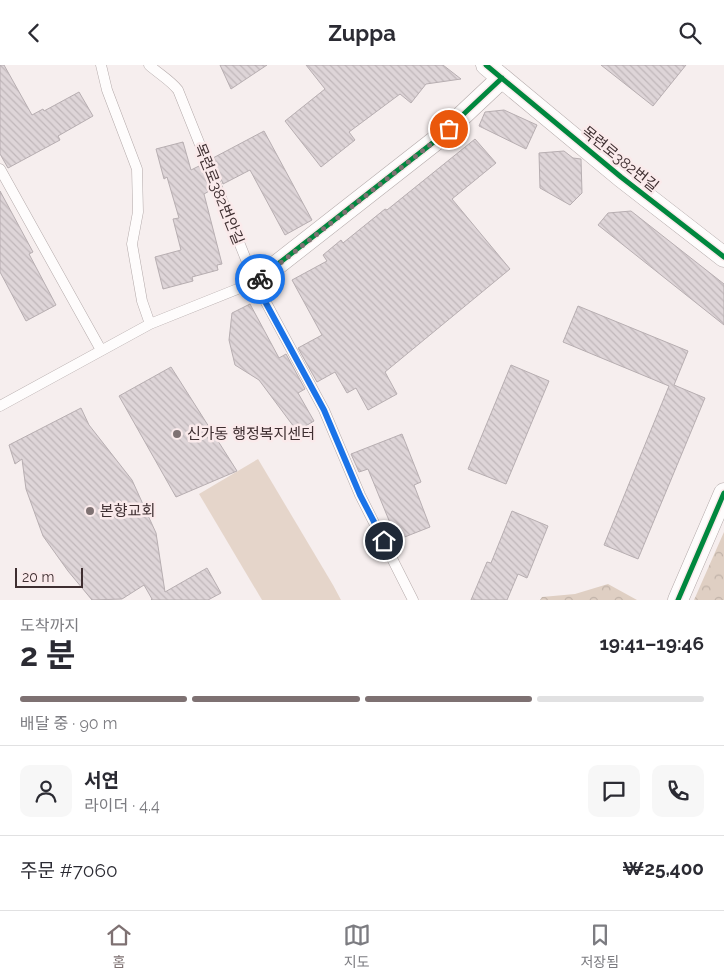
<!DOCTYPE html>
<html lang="ko">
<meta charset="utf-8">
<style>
:root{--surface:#fff;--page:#f7f7f7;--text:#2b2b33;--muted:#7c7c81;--line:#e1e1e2;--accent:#7e7172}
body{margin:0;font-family:Raleway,"Noto Sans KR",sans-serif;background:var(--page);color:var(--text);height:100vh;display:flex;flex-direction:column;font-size:19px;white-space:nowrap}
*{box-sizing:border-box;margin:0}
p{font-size:16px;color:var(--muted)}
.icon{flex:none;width:28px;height:28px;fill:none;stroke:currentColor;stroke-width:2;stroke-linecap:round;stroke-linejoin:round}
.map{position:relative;height:535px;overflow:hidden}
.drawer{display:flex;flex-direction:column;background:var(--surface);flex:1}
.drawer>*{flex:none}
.scale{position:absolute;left:15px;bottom:12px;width:68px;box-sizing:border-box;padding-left:5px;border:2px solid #3e2e30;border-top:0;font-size:14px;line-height:18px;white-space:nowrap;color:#3e2e30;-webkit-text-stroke:4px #faeaeb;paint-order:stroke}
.pin{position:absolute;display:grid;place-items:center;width:42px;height:42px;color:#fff;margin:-21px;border:2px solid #fff;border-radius:50%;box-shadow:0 1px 5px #0007}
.courier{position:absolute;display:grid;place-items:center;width:50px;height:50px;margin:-25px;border:4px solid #1a73e8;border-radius:50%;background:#fff;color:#222;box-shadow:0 1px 6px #0007}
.summary em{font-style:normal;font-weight:700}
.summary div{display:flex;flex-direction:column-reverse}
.summary{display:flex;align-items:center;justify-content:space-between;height:85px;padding:0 20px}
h1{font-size:32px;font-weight:700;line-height:38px}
.bar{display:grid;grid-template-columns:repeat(4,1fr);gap:8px 5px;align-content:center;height:60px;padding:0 20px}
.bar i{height:6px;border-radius:4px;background:var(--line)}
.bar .current{background:var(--accent)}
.bar p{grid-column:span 4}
.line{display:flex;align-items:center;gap:12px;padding:0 20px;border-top:1px solid var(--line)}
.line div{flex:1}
.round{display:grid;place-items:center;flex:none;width:52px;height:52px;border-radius:10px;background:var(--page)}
header{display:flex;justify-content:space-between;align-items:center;height:65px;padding:0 20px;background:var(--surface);font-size:22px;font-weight:700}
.dock{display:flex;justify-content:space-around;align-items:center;height:70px;border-top:1px solid var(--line);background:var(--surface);font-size:14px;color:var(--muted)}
.dock a{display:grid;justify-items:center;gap:2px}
.dock .current{color:var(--accent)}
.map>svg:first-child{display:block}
.grass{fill:#e5d5ca}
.forest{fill:url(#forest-crowns)}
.building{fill:url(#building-back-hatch);stroke:#b7aeb1}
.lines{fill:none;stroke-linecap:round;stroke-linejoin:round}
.service-casing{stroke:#b3a9a9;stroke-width:11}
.minor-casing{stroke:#b3a9a9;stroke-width:21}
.service{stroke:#fefcfc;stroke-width:10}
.minor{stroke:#fefcfc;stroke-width:20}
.cycleway-casing{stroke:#faeaeb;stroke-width:8}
.cycleway{stroke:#00873e;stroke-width:5}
.done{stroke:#7e7172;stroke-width:5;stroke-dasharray:0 9}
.route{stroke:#1a73e8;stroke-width:6}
.poi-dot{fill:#7e7172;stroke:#faeaeb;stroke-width:2}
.labels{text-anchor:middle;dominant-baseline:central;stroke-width:5;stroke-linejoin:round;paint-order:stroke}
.street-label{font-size:15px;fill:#3e2e30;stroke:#faeaeb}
.poi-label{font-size:15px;fill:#3e2e30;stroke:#faeaeb;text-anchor:start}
</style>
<header><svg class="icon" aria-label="back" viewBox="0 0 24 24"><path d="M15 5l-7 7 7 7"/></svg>Zuppa<svg class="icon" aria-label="search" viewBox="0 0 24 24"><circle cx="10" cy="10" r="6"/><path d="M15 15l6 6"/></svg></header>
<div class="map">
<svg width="724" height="535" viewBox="0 0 724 535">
<defs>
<pattern id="forest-crowns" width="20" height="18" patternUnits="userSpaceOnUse" patternTransform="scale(1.25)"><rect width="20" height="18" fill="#dfcfc3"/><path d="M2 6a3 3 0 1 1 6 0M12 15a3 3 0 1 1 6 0" fill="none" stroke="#c0b2a8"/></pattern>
<pattern id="building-back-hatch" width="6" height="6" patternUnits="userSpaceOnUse" patternTransform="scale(1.25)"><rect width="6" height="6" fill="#ded5d8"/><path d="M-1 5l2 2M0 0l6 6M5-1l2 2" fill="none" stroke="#c0b7ba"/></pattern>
</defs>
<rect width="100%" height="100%" fill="#f6eeee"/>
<!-- grass -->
<path class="grass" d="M 258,394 L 333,520 L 341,535 L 262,535 L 199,429 Z"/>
<!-- forest -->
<path class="forest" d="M 724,467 L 724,535 L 694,535 Z
M 608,519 L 637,535 L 540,535 L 542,532 L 575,529 Z"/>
<!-- building -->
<path class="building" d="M 0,0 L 4,0 L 32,50 L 43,44 L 44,46 L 79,27 L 93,51 L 58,71 L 60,75 L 8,103 L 0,89 Z
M 220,0 L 267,0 L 231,24 Z
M 306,0 L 443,0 L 461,14 L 426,19 L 411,38 L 400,29 L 349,67 L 355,75 L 321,102 L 285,56 L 325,24 Z
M 601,0 L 686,0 L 653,41 Z
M 504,45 L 537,60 L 526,84 L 479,61 L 485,47 Z
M 264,66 L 312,155 L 285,170 L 250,105 L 223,119 L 213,93 Z
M 475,74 L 496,98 L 452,134 L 510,204 L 385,307 L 397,329 L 368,345 L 356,323 L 347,328 L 335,307 L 317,317 L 298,283 L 322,270 L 292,215 L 327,196 L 323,190 L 341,175 L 343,178 L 385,144 L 387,145 Z
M 183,77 L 191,105 L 201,100 L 211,125 L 204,129 L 222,199 L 217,200 L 218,205 L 192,212 L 193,216 L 163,224 L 155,192 L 181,185 L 173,154 L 179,153 L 167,112 L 164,114 L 156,84 Z
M 564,86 L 573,93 L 581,94 L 582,128 L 570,140 L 540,123 L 539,88 Z
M 0,126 L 33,187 L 29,189 L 56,240 L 26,256 L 0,207 Z
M 631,146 L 724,219 L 724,260 L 598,160 L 608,148 Z
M 250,239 L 279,293 L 286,289 L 305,324 L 298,328 L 314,356 L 297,366 L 259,315 L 235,300 L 229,275 L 232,248 Z
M 578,241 L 688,286 L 674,320 L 705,333 L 638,494 L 604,480 L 669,321 L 563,277 Z
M 511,300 L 549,316 L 506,419 L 468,404 Z
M 171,302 L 237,406 L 176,432 L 119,331 Z
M 81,343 L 89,360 L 132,415 L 156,468 L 165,527 L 207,503 L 221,528 L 208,535 L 151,535 L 152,534 L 144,520 L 122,534 L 92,535 L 68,506 L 43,471 L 26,424 L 22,394 L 15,399 L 9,380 Z
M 402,369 L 421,417 L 414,420 L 430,462 L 397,475 L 368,404 L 359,407 L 351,389 Z
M 512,446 L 548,461 L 527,513 L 518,509 L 507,535 L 471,535 L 487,497 L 491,498 Z"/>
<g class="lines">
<defs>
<path id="service" d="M 101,0 L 107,25 L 137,104 L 138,147 L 132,179 L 142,236 L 150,259
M 149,0 C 159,9 170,15 178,25 L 255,217 L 324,345 L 360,430 L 413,535
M 0,104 L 101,285
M 0,341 L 150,259 L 255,217"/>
<path id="minor" d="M 486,0 L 621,112 L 724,192
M 255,217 L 435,76 L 502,13
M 678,535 L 724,428"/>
</defs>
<!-- service casing -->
<use href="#service" class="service-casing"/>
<!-- minor casing -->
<use href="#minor" class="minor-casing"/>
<!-- service -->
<use href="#service" class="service"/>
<!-- minor -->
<use href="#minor" class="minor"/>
<defs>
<path id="cycleway" d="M 486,0 L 621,112 L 724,192
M 255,217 L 435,76 L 502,13
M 678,535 L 724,428"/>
</defs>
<!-- cycleway casing -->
<use href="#cycleway" class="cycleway-casing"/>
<!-- cycleway -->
<use href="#cycleway" class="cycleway"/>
</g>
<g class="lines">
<!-- done -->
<path class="done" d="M 260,214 L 435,76 L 449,64"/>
<!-- route -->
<path class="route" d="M 260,214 L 255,218 L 324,345 L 360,430 L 384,476"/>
</g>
<!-- markers -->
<g class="poi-dot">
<circle cx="177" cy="369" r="5"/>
<circle cx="90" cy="446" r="5"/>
</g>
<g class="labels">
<!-- street labels -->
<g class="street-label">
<text transform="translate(620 94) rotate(39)">목련로382번길</text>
<text transform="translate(219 129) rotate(68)">목련로382번안길</text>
</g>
<!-- poi labels -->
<g class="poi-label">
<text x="187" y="369">신가동 행정복지센터</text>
<text x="100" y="446">본향교회</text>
</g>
</g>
</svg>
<div class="scale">20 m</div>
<div class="pin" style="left:449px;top:64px;background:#ea580c"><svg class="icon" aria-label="bag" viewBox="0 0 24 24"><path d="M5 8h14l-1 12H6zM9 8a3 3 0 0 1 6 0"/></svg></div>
<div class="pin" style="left:384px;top:476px;background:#1f2937"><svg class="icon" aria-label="home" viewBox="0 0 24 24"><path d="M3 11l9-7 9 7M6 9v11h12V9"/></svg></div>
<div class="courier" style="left:260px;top:214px"><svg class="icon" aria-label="bike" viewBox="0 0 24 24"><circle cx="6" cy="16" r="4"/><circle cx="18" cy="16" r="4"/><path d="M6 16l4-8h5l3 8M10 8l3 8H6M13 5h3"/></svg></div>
</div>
<section class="drawer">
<div class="summary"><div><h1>2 분</h1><p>도착까지</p></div><em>19:41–19:46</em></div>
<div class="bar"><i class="current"></i><i class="current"></i><i class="current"></i><i></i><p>배달 중 · 90 m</p></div>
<div class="line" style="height:90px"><a class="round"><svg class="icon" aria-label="person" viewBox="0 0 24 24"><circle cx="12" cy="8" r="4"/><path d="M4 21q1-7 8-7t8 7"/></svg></a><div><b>서연</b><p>라이더 · 4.4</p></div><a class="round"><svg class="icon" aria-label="chat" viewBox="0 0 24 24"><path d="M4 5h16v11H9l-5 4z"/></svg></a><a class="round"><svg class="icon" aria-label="phone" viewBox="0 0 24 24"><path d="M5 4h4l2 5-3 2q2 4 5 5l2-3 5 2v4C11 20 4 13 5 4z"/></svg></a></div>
<div class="line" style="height:65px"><div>주문 #7060</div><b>₩25,400</b></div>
</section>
<nav class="dock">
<a class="current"><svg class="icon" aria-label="home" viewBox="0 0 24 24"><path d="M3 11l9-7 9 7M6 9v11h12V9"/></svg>홈</a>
<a><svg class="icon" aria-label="map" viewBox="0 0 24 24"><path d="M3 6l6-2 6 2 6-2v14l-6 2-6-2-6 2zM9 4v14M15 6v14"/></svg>지도</a>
<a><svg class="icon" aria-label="saved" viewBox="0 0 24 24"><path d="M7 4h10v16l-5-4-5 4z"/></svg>저장됨</a>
</nav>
